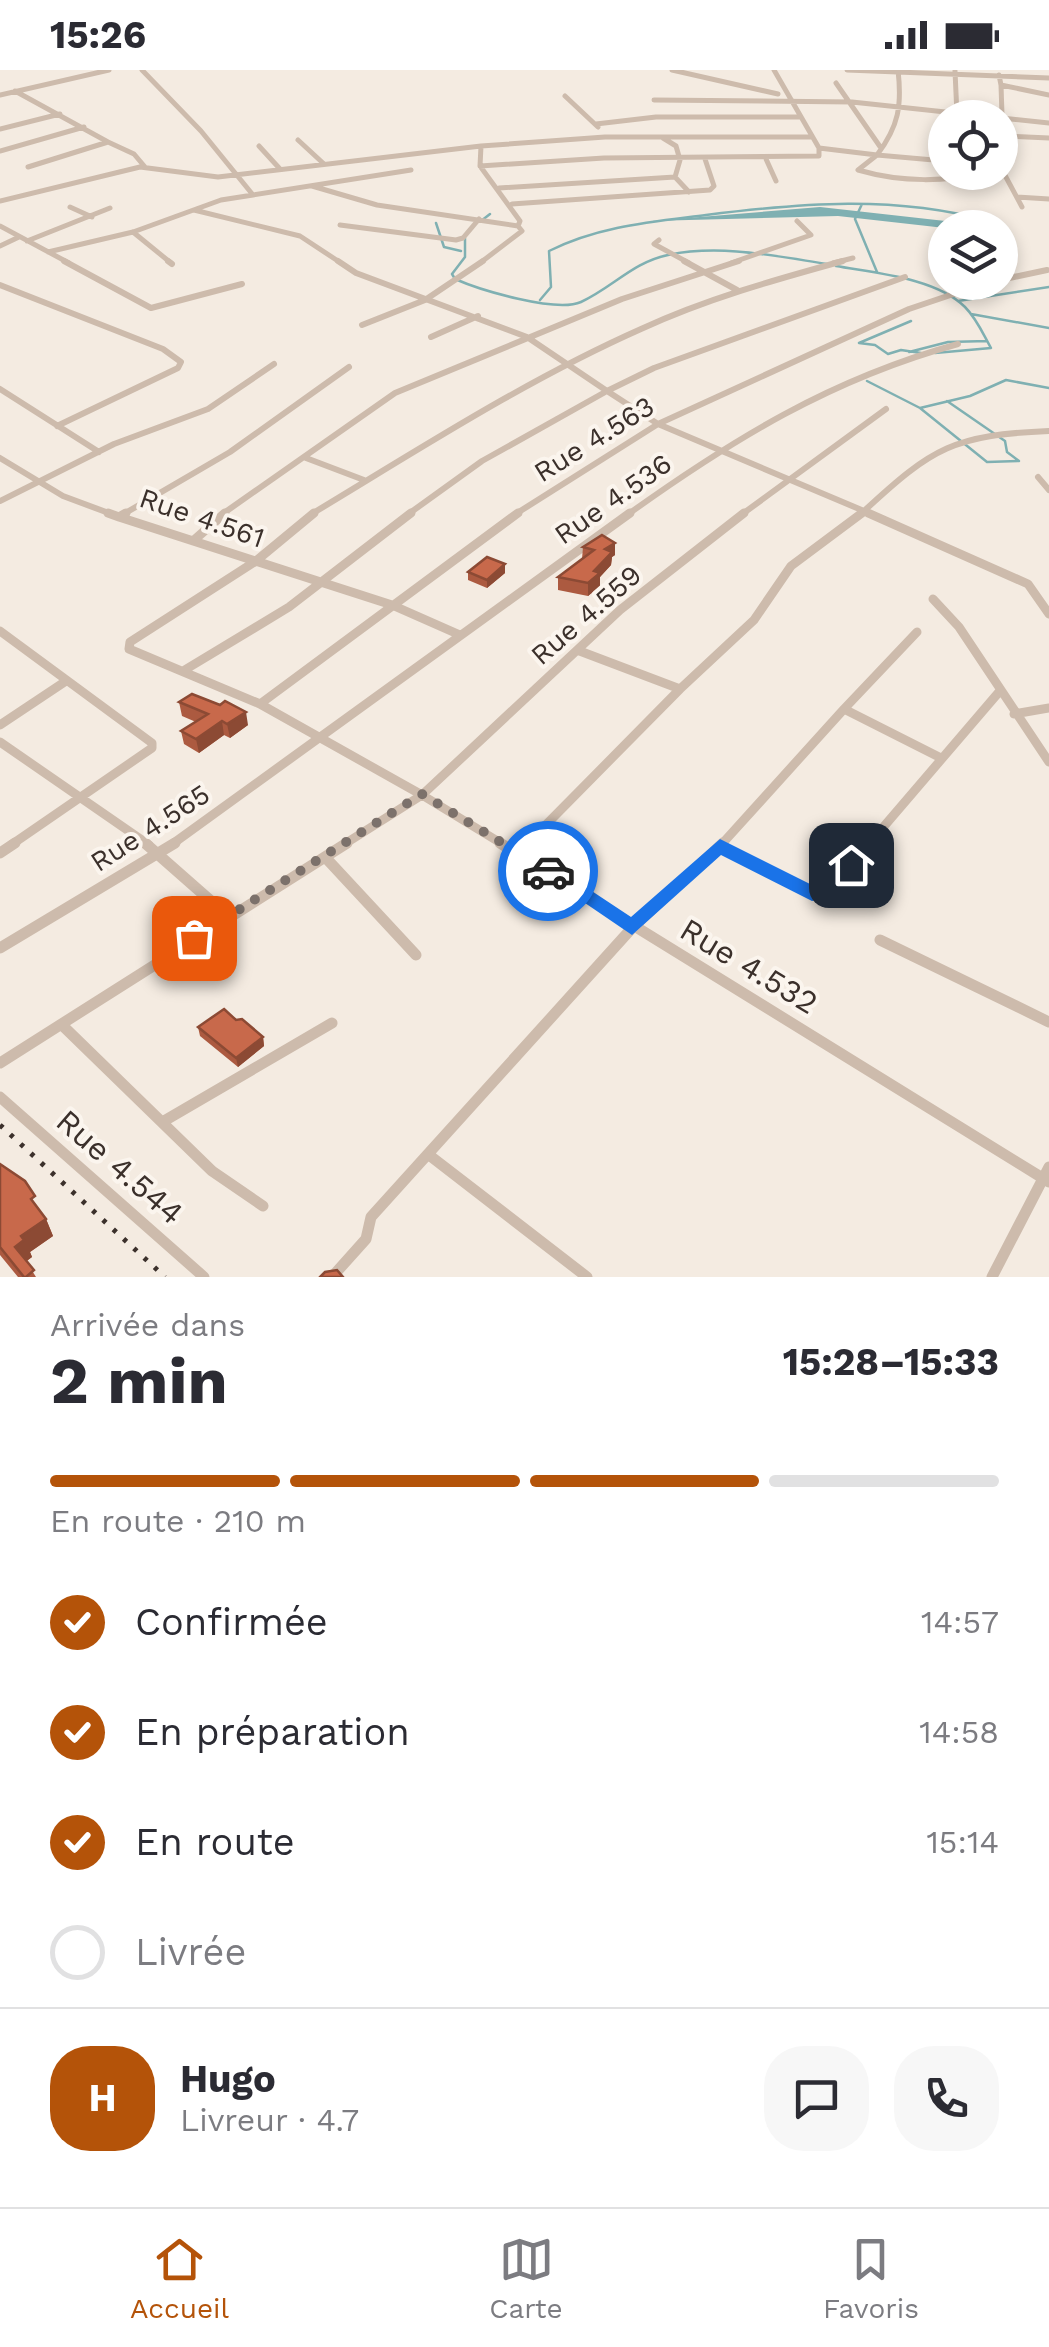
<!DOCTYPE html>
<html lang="fr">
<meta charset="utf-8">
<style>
:root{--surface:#fff;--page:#f7f7f7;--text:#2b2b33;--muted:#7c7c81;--line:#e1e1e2;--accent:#b45309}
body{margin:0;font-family:"Work Sans",sans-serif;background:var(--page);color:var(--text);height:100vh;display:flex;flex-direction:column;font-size:38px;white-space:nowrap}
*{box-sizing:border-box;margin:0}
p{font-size:32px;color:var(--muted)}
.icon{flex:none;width:55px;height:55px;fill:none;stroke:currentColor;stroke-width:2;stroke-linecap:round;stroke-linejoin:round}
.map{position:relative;height:1207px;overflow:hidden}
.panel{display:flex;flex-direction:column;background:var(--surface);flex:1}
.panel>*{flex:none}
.tools{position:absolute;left:928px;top:30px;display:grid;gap:20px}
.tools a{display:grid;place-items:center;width:90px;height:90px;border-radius:50%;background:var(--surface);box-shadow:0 5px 15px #0003;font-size:50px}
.pin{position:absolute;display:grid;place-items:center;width:85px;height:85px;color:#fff;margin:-42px;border-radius:20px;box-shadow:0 5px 15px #0006}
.courier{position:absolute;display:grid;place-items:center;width:100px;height:100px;margin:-50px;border:8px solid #1a73e8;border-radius:50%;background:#fff;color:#222;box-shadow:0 2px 12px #0007}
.head em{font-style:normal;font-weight:700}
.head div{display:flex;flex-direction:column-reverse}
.head{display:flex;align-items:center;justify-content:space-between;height:170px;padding:0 50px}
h1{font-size:65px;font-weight:700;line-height:75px}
.bar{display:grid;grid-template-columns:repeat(4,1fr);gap:15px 10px;align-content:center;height:120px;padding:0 50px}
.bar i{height:12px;border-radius:8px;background:var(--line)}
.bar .selected{background:var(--accent)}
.bar p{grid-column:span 4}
.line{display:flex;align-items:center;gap:25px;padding:0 50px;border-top:2px solid var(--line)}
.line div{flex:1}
.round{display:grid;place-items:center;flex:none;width:105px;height:105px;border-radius:40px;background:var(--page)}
ol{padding:0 50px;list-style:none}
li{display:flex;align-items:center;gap:30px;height:110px}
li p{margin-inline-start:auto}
li .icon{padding:10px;border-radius:50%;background:var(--accent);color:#fff;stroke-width:4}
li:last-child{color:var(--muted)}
li i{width:55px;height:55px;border:5px solid var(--line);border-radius:50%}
.status{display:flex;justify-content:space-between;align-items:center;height:70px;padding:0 50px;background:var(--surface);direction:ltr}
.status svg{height:28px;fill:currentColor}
.tab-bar{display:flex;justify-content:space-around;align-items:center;height:140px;border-top:2px solid var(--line);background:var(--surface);font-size:28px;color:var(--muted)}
.tab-bar a{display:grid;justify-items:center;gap:5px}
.tab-bar .selected{color:var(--accent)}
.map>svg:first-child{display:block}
.water{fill:#7fb0b2}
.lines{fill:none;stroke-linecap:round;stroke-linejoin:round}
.stream{stroke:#7fb0b2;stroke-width:2.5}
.street-far3{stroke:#cdbbac;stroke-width:5}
.street-far2{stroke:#cdbbac;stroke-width:6}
.street-far1{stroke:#cdbbac;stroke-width:9}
.street{stroke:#cdbbac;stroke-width:11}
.rail{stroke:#3b302b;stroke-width:5;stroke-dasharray:4 10;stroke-linecap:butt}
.wall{fill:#ac5a40}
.shaded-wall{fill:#8c4a34}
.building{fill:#c8694b;stroke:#8c4a34;stroke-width:2.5}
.route{fill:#1a73e8}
.done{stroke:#7c716b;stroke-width:10;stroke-dasharray:0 18}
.labels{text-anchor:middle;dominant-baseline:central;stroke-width:8;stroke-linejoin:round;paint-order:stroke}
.street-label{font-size:28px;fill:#3b302b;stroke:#fbf5ee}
.near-street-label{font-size:32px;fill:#3b302b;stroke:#fbf5ee}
</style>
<div class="status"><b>15:26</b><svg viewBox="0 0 49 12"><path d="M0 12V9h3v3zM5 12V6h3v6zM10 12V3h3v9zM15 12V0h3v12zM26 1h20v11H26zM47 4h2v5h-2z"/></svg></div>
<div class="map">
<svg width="1049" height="1207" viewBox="0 0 1049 1207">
<rect width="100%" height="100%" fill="#f4ebe1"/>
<!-- water -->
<path class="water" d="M 820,137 L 999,157 L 945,158 L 838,146 L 651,151 Z"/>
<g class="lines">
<!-- stream -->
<path class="stream" d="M 862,134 L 855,149 L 877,202
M 481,151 L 490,144
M 436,153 L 444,177 L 461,181
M 465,168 L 465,187 L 452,204 L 455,209 C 480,220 556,243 581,232 C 612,218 633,192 668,185 C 720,174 775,186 827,194
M 836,196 C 875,203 936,208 965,237 C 977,249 983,264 991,278 L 935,283
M 540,230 L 551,217 L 549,181 C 599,156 651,152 706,145 C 802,133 894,125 989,151
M 958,231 L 1049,217
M 971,244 L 1049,258
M 911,251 L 859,273 L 875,275 L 888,284 L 901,280 L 921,283
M 909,282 L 948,272 L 987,271
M 867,311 L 920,338 L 987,392 L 1019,391 L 1007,382 L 1005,371 L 947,331
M 920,338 L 970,326 L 1006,310 L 1049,318"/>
<!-- street-far3 -->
<path class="street-far3" d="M 142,0 L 201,61 L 253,125 L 411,100
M 672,0 L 778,24
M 847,0 L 1049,8
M 955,1 L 957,45
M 999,5 L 1001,15 L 1049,25
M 836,13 L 881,78
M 1001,15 L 1002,45
M 15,21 L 108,72 L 28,97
M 0,25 L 109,0
M 565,26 L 598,57
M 654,30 L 852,32 L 1049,53
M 1000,51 L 1005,55 L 1000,95
M 596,54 L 656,47 L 801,47
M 0,59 L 60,44
M 1005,66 L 1049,68
M 663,68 L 676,76 L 680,90 L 675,107 L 689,122
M 298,70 L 324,94
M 108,72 L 134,84 L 145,97
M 259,76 L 280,99
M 819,78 L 877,85 C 899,56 902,35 898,0
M 0,81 L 84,57
M 766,89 L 776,111
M 945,91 L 877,85 L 858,100 C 903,113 945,112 990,102
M 480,96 L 604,88 L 819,86 L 819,78 L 774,0
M 1000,96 L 1022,137
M 312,116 L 377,135 L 518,156 L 520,151 L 480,96 L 481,76
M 499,118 L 675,107
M 1017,127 L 1049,129
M 0,131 L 140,97 L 218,107 L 481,76 L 605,67 L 811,67
M 512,134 L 710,120 L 714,116 L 705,89
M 70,137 L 92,147
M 194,140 L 300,166 L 341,193
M 340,155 L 456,170 L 463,168 L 479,149
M 0,156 L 69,193
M 133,162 L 171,193
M 659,170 L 654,174 L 689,193
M 27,171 L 110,138
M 0,176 L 19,167
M 48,182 L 133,162 L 221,130 L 253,125
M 480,193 L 522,161 L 518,156
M 731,193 L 811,165 L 797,151
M 833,193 L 853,188"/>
<!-- street-far2 -->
<path class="street-far2" d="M 64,191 L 151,238 L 242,214
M 168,191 L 172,194
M 338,191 L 356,203 L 527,267 L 607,321 L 482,391 L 407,445
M 684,191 L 737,220
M 905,207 L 654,298 L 607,321 L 658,354 L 864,441 C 933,377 954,365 1049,361
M 1000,210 L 1047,200
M 0,215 L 163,279 L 181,292 L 178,298 L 57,356
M 362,255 L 425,230 L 483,191
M 431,267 L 478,246
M 0,319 L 99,382
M 0,388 L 63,426 L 114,445
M 306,388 L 364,410
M 1038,407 L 1049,420
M 0,431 L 114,374 L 208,339 L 274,294
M 122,445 L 230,382 L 349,297
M 221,445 L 395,323 L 622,229 L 739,191
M 310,445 C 418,380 526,310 641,259 C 706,229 774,210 843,191
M 514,445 L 658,354 L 909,239 L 989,212
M 627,445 C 733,369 831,309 958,274
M 741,445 L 886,339
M 858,445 L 864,441 L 874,445"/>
<!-- street-far1 -->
<path class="street-far1" d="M 108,443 L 119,447
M 126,443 L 119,447 L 392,535 L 460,565
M 314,443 L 256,491 L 130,572 L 129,579 L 260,634 L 422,725 L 343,775
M 868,443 L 1028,514 L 1049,544
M 193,471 L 225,443
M 933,529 L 959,557 L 1049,692
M 0,561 L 152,673 L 152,678 L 11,775
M 917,562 L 844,639 L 941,688
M 577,580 L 680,619
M 183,601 L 289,537 L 411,443
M 260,634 L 518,443
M 1014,644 L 1049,638
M 0,655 L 66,611
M 0,672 L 149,775
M 171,775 L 630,443
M 504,775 L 422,725 L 620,540 L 744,443
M 526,775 L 680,619 L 754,550 L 791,496 L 862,443
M 721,775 L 844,639
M 868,775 L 999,622"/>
<!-- street -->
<path class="street" d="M 145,773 L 228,846
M 500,773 L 1049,1112
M 720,776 L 812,824 L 828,822 L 870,773
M 519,782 L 529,773
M 0,783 L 15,773
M 325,787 L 416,885
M 880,870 L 1049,952
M 0,878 L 175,773
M 62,955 L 212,1101 L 263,1136
M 0,993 L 347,773
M 0,1027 L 204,1207
M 164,1051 L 332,953
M 429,1085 L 587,1207
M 332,1207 L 366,1169 L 371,1147 L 632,858 L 723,773
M 992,1207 L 1049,1097"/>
<!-- rail -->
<path class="rail" d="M 0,1055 L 165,1207"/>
</g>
<!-- wall -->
<path class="wall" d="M 583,477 L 615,485 L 612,487 L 611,495 L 600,507 L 600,516 L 588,526 L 558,520 L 558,507 L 582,489 Z
M 505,494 L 505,503 L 487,518 L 468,510 L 468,502 Z
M 179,632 L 248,655 L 230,668 L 224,665 L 199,683 L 184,674 L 181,661 L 196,652 L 182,646 Z
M 236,950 L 263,967 L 264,976 L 238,997 L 200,966 L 198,957 Z
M 0,1094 L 46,1149 L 53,1166 L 30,1182 L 32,1187 L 26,1191 L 36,1207 L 18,1207 L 0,1185 Z"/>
<!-- shaded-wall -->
<path class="shaded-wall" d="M 615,473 L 615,485 L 612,487 L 611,495 L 600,507 L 600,516 L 588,526 L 588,513 L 605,479 Z
M 505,494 L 505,503 L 487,518 L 487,510 Z
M 246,642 L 248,655 L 230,668 L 227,654 Z
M 222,651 L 224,665 L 199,683 L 196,669 Z
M 263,967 L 264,976 L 238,997 L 236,988 Z
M 46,1149 L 53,1166 L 30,1182 L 32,1187 L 23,1194 L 15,1177 L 21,1166 Z"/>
<!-- building -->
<path class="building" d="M 602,465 L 615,473 L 605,479 L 612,482 L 594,501 L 600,503 L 588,513 L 558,507 L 594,480 L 583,477 Z
M 487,487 L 505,494 L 487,510 L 468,502 Z
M 192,624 L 220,635 L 225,631 L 246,642 L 227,654 L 222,651 L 196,669 L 181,661 L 208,644 L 179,632 Z
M 224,939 L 236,950 L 242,949 L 263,967 L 236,988 L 198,957 Z
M 0,1094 L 25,1111 L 35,1126 L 31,1129 L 46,1149 L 21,1166 L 24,1170 L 15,1177 L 34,1200 L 26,1207 L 24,1207 L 0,1177 Z
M 337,1200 L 343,1207 L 320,1207 L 325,1202 Z"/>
<!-- route -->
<path class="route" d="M 720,769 L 814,816 L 822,815 L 844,790 L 851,788 L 860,795 L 835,827 L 812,831 L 721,785 L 632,865 L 538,801 L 548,794 L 554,796 L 631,847 Z"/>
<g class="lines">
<!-- done -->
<path class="done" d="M 194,868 L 422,724 L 548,801"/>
</g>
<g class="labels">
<!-- street labels -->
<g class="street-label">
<text transform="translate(594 369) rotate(-32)">Rue 4.563</text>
<text transform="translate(613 429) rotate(-35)">Rue 4.536</text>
<text transform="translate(202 448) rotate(19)">Rue 4.561</text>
<text transform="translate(586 545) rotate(-41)">Rue 4.559</text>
<text transform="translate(150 758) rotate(-33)">Rue 4.565</text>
</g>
<!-- near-street labels -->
<g class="near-street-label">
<text transform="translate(749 896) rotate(31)">Rue 4.532</text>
<text transform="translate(120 1097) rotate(41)">Rue 4.544</text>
</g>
</g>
</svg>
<div class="tools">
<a><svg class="icon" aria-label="locate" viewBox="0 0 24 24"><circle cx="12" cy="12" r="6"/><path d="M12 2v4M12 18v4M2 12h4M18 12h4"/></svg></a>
<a><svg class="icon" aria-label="layers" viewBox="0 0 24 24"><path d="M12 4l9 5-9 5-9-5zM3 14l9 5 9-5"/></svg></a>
</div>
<div class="pin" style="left:194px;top:868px;background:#ea580c"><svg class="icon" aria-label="bag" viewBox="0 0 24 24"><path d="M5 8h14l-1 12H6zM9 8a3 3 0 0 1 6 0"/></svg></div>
<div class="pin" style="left:851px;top:795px;background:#1f2937"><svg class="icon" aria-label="home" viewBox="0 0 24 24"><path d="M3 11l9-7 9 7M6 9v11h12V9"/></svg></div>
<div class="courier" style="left:548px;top:801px"><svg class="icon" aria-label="car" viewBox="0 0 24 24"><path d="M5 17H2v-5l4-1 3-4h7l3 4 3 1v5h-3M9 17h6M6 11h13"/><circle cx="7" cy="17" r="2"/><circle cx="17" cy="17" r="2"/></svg></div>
</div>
<section class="panel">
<div class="head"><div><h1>2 min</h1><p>Arrivée dans</p></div><em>15:28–15:33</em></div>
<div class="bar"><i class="selected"></i><i class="selected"></i><i class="selected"></i><i></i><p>En route · 210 m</p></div>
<ol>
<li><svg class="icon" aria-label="check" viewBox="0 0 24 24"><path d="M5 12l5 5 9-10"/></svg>Confirmée<p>14:57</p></li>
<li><svg class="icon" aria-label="check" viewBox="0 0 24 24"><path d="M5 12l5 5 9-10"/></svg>En préparation<p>14:58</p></li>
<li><svg class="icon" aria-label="check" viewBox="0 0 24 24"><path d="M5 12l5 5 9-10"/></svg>En route<p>15:14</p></li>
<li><i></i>Livrée</li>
</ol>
<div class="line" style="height:180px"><b class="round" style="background:var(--accent);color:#fff">H</b><div><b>Hugo</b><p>Livreur · 4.7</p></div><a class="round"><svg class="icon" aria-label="chat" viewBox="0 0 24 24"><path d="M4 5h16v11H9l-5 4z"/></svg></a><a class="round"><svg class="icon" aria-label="phone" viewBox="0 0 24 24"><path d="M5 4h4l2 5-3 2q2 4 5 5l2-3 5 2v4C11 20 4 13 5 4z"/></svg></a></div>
</section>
<nav class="tab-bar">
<a class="selected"><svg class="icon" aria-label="home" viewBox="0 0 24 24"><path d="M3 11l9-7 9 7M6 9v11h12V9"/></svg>Accueil</a>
<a><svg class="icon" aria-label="map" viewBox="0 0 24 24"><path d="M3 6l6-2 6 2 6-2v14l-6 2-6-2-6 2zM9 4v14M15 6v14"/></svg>Carte</a>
<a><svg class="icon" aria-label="saved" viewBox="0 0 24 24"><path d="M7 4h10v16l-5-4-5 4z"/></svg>Favoris</a>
</nav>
